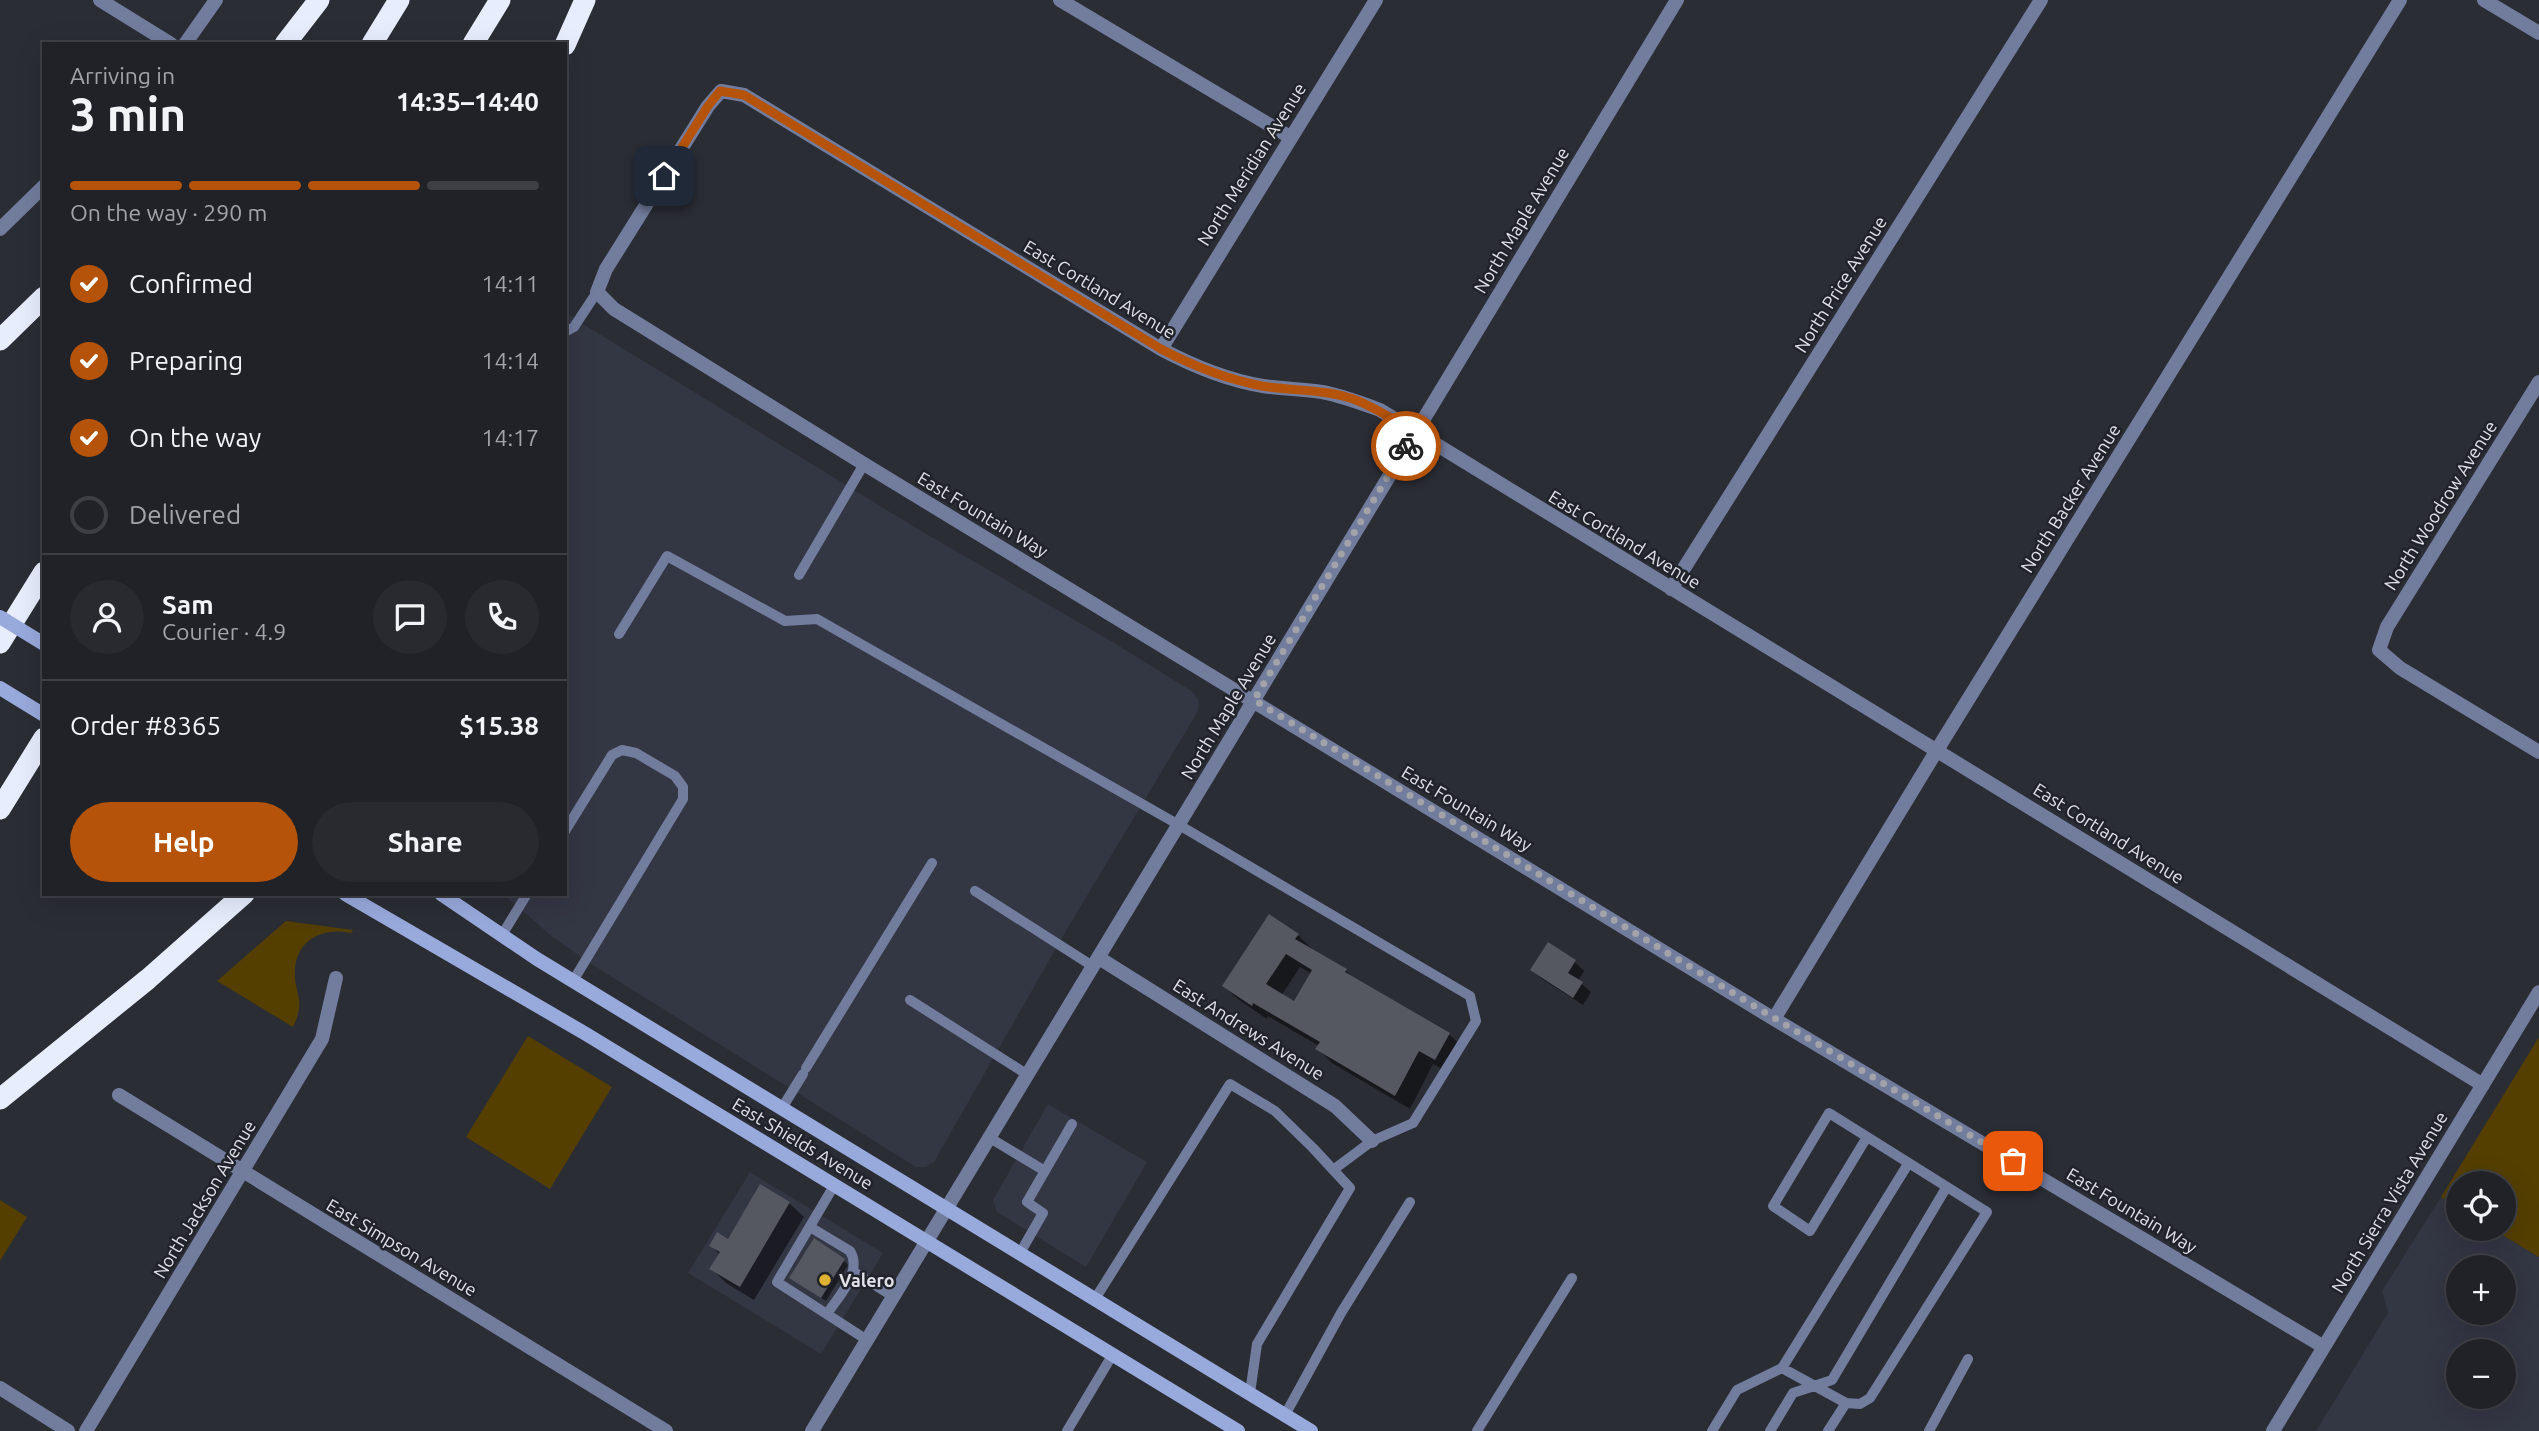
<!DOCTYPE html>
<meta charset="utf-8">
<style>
:root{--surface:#202228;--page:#282a30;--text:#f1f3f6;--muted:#a2a4a8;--line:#3d3f45;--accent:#b45309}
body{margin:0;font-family:Ubuntu,sans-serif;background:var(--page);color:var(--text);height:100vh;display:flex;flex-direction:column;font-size:26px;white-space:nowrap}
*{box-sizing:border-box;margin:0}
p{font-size:23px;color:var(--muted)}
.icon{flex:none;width:38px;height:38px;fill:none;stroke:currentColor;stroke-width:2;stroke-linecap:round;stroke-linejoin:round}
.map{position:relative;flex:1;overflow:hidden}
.sheet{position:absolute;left:42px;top:42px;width:525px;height:854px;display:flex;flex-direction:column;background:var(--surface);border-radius:0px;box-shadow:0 7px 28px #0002,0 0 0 2px var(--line)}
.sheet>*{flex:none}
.controls{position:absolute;left:2446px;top:1171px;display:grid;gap:14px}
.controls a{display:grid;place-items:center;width:70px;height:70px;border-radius:50%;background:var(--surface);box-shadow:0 7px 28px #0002,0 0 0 2px var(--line);font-size:35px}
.pin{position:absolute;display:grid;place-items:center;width:60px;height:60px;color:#fff;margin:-30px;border-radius:14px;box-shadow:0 4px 10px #0006}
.courier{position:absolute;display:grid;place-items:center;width:70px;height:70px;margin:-35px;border:5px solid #b45309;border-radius:50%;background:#fff;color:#222;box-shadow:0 2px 9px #0007}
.summary em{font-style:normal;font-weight:700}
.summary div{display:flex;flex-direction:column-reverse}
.summary{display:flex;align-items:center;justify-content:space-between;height:119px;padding:0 28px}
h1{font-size:46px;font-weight:700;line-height:52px}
.bar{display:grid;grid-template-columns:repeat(4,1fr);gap:10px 7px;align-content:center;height:84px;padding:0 28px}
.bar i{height:9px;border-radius:5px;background:var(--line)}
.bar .active{background:var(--accent)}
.bar p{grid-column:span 4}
.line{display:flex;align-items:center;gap:18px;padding:0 28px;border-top:2px solid var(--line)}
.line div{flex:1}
.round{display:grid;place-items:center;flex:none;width:74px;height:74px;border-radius:37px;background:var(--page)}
ol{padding:0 28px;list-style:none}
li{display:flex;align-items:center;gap:21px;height:77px}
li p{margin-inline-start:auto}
li .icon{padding:7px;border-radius:50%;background:var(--accent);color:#fff;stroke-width:4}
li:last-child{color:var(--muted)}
li i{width:38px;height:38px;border:4px solid var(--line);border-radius:50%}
.cta{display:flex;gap:14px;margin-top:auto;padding:14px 28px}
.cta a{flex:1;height:80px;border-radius:42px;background:var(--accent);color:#fff;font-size:28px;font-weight:700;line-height:80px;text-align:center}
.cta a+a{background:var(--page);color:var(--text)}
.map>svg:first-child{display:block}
.built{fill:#333643;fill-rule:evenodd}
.green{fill:#543f01}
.shadow{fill:#0007;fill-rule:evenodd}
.building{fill:#555861;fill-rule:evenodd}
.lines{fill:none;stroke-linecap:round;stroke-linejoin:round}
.service{stroke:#727c9d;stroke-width:10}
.minor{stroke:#727c9d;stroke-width:14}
.tertiary{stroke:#727c9d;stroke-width:14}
.secondary{stroke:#98a9dc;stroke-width:14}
.motorway{stroke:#e8edfe;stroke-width:21}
.secondary-bridge{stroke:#98a9dc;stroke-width:14}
.done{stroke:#a1a3a9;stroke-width:7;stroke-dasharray:0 12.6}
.route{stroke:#b45309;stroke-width:9}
.poi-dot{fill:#deb133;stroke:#21232b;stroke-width:2.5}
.labels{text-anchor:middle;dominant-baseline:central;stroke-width:5;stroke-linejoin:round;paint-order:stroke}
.street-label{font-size:18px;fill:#e0e2e7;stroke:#21232b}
.poi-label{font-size:18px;font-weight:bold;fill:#e0e2e7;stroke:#21232b;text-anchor:start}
</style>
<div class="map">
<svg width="2539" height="1431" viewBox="0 0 2539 1431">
<rect width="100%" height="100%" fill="#2b2d35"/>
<!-- built -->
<path class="built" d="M 565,313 L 918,529 L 1116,644 L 1193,692 L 1199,701 L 1198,711 L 1067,929 L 934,1162 L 926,1167 L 916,1167 L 588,962 L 550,935 L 515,904 L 501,894 L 565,894 Z
M 1048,1104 L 1147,1162 L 1086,1267 L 997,1212 L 993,1200 Z
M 750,1172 L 883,1253 L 821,1354 L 688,1273 Z
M 2441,1197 L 2459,1208 L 2459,1228 L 2492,1229 L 2539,1257 L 2539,1431 L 2316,1431 L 2388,1313 L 2382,1291 ZM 2459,1267 L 2504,1267 L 2504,1312 L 2459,1312 ZM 2459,1351 L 2504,1351 L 2504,1396 L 2459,1396 Z"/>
<!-- green -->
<path class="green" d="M 286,921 L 353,930 L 351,933 C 325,927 298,938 295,968 C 293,994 307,998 293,1027 L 217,981 Z
M 528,1036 L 612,1087 L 550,1189 L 466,1137 Z
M 2539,1037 L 2539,1257 L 2492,1229 L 2504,1228 L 2504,1183 L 2459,1183 L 2459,1208 L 2441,1197 Z
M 0,1200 L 27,1217 L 0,1261 Z"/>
<!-- shadow -->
<path class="shadow" d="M 1298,935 L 1312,949 L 1346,971 L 1356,981 L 1449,1034 L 1463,1048 L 1450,1073 L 1433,1064 L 1410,1109 L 1332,1063 L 1318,1049 L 1319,1046 L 1268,1016 L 1267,1019 L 1239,1000 L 1224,986 ZM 1300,967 L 1312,974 L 1295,1004 L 1281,996 Z
M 1548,945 L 1575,962 L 1584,971 L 1578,981 L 1591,992 L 1583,1005 L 1542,979 L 1532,970 Z
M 761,1186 L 789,1203 L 804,1217 L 754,1300 L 726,1283 L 712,1269 L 720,1255 L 712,1246 L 728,1241 Z
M 844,1261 L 848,1265 L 826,1301 L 791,1278 Z"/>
<!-- building -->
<path class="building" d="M 1269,914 L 1299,934 L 1295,939 L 1347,969 L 1345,972 L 1450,1033 L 1435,1060 L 1419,1051 L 1395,1096 L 1315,1049 L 1320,1042 L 1253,1003 L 1252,1006 L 1222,986 ZM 1286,954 L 1312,970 L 1294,1001 L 1266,984 Z
M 1548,942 L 1576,960 L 1568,973 L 1583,982 L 1573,998 L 1530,970 Z
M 760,1184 L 790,1202 L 740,1287 L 709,1269 L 720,1252 L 709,1246 L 717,1232 L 728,1239 Z
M 814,1238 L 845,1259 L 821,1298 L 789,1278 Z"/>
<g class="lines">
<!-- service -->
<path class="service" d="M 565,332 L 574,327 L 597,292
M 799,575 L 864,464
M 619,634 L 667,556 L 785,621 L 817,619 L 1179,825 L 1470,996 L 1476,1021 L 1413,1123 L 1372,1141 L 1333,1170
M 565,831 L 612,755 L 622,750 L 636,753 L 675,776 L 683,787 L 683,799 L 573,981
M 975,891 L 1094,967
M 502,935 L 527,894
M 910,1000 L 1028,1075
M 806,1068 L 932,863
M 782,1108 L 803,1074
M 990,1138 L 1045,1171
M 835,1184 L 777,1282 L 867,1340
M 810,1227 L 850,1251 C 863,1272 838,1297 827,1314
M 1020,1253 L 1043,1213 L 1027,1202 L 1072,1124
M 854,1272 L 894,1297
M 1095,1299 L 1230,1084 L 1275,1111 L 1313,1148 L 1350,1188 L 1257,1344 L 1250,1393
M 1782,1368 L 1846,1403 L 1860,1404 L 1870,1398 L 1987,1212 L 1829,1113 L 1773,1206 L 1810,1231 L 1867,1137
M 1285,1415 L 1341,1313 L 1410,1202
M 1067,1431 L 1113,1354
M 1477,1431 L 1572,1278
M 1712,1431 L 1737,1390 L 1782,1368 L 1908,1164
M 1770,1431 L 1793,1393 L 1832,1380 L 1946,1188
M 1828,1431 L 1846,1403
M 1929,1431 L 1968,1359"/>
<!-- minor -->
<path class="minor" d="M 100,0 L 171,44
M 1060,0 L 1290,137
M 2484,0 L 2539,33
M 185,44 L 216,0
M 0,229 L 44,186
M 1161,349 L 1376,0
M 2539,382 L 2387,627 L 2379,650 L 2400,668 L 2539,752
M 1671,589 L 2041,0
M 1099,958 L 1335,1106 L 1372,1141
M 1774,1019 L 1937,750 L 2400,0
M 119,1095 L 666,1431
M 2324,1347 L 1774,1019 L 864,464 L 614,309 L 597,292 L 606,269 L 708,106 L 721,91 L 744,95 L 1161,349 C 1193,366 1226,380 1263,386 C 1283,389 1303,389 1322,392 C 1343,396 1361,403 1380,410 L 2483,1085
M 0,1388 L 68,1431
M 86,1431 L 322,1039 L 336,978
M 2273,1431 L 2539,992"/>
<!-- tertiary -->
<path class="tertiary" d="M 812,1431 L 1677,0"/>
<!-- secondary -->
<path class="secondary" d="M 0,688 L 44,715
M 345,894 L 586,1034 L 1238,1431
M 441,894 L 537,959 L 1311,1431"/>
<!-- motorway -->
<path class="motorway" d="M 285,44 L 319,0
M 372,44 L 399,0
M 473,44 L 500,0
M 565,45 L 585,0
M 0,340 L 44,297
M 0,643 L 44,572
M 0,809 L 44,738
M 0,1099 L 148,979 L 244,894"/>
<!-- secondary-bridge -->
<path class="secondary-bridge" d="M 0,617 L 44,644"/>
</g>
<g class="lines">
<!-- done -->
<path class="done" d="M 1406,446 L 1254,700 L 1751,1004 L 2013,1161"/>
<!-- route -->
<path class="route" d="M 664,176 L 708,106 L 720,91 L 744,95 L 1161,349 C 1193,366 1226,379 1262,386 C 1292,391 1324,389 1353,399 C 1375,407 1394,420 1415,432 L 1406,446"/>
</g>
<!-- markers -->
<circle class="poi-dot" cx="825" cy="1280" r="7"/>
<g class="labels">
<!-- street labels -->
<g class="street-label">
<text transform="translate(1251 164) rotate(-58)">North Meridian Avenue</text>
<text transform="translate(1521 220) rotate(-59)">North Maple Avenue</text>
<text transform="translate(1840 284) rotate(-58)">North Price Avenue</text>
<text transform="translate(1100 289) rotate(31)">East Cortland Avenue</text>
<text transform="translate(2070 498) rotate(-58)">North Backer Avenue</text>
<text transform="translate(2440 505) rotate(-58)">North Woodrow Avenue</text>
<text transform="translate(983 514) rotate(31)">East Fountain Way</text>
<text transform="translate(1625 539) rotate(31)">East Cortland Avenue</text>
<text transform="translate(1228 706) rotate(-59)">North Maple Avenue</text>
<text transform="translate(1467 808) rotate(31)">East Fountain Way</text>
<text transform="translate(2109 833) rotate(32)">East Cortland Avenue</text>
<text transform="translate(1249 1029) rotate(32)">East Andrews Avenue</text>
<text transform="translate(803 1143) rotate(31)">East Shields Avenue</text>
<text transform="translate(204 1199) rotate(-59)">North Jackson Avenue</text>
<text transform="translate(2389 1202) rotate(-59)">North Sierra Vista Avenue</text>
<text transform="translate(2132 1210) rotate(31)">East Fountain Way</text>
<text transform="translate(402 1247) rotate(31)">East Simpson Avenue</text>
</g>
<!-- poi labels -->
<g class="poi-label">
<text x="839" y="1280">Valero</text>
</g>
</g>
</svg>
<div class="controls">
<a><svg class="icon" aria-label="locate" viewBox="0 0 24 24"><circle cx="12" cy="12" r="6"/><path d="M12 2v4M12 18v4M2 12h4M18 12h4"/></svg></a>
<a>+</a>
<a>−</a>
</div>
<div class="pin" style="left:2013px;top:1161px;background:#ea580c"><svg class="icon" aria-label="bag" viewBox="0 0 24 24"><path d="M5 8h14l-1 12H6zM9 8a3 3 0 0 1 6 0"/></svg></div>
<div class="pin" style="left:664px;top:176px;background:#1f2937"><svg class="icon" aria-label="home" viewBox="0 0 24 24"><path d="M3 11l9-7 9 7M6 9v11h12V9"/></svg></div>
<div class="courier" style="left:1406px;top:446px"><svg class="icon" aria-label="bike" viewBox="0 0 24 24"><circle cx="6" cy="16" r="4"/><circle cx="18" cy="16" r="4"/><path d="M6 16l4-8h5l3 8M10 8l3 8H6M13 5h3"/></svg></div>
<section class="sheet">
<div class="summary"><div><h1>3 min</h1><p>Arriving in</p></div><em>14:35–14:40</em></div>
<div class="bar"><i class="active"></i><i class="active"></i><i class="active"></i><i></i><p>On the way · 290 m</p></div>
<ol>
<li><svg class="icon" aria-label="check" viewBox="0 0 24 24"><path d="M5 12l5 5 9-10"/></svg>Confirmed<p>14:11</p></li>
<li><svg class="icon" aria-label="check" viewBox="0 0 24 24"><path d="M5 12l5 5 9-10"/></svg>Preparing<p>14:14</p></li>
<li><svg class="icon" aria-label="check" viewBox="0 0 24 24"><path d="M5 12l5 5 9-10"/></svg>On the way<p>14:17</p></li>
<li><i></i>Delivered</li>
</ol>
<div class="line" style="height:126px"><a class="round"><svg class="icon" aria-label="person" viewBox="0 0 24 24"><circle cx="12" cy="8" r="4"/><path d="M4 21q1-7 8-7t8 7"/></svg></a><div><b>Sam</b><p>Courier · 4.9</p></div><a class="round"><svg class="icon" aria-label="chat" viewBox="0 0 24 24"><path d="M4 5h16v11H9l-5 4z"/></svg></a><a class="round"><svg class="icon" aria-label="phone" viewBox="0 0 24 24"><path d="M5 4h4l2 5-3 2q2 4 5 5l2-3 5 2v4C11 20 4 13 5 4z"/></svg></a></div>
<div class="line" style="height:91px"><div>Order #8365</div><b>$15.38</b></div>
<div class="cta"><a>Help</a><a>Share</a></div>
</section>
</div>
